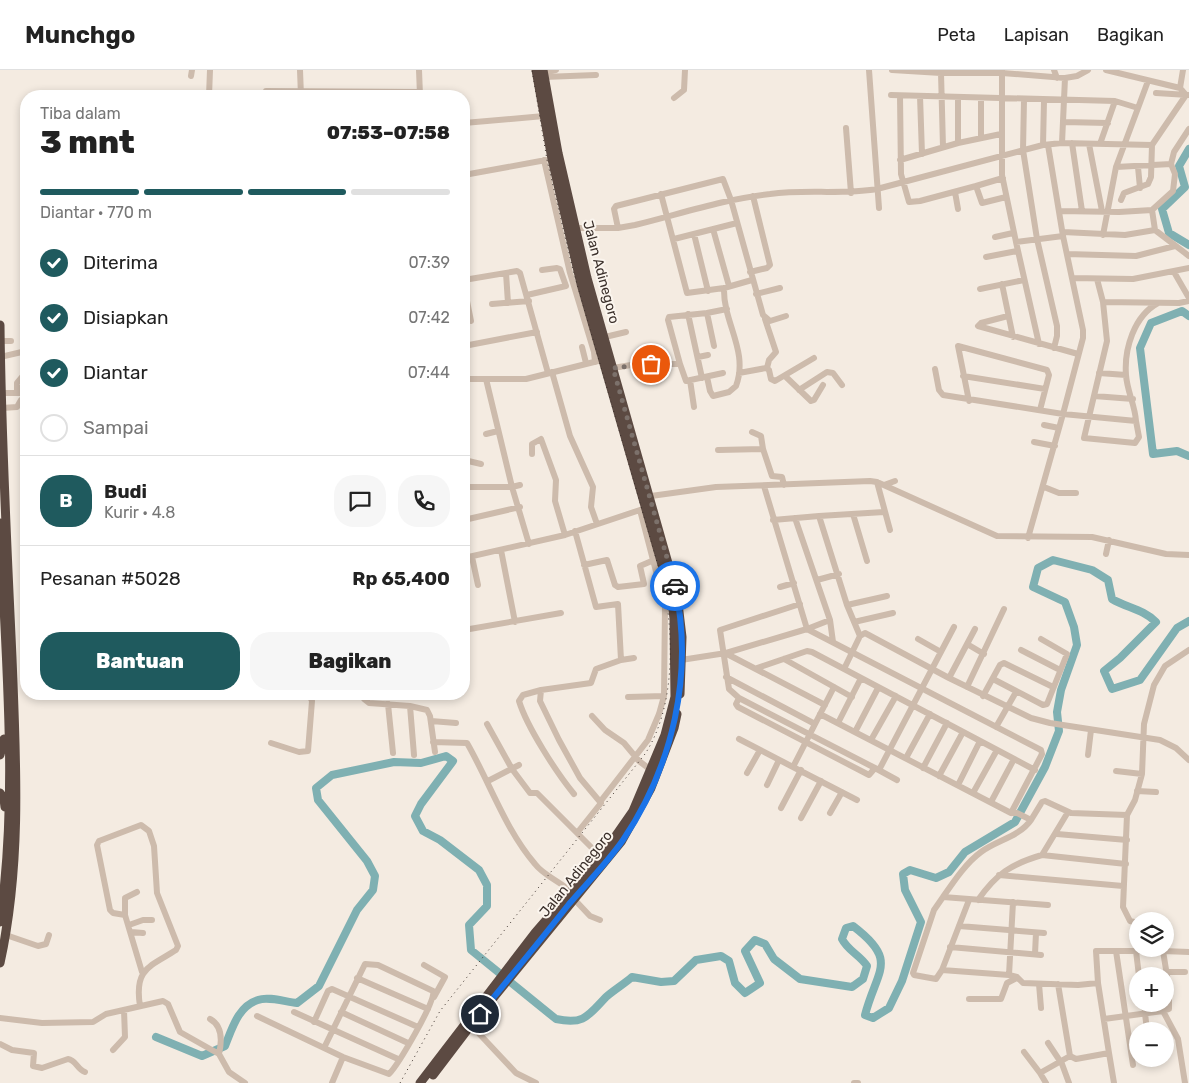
<!DOCTYPE html>
<html lang="id">
<meta charset="utf-8">
<style>
:root{--surface:#fff;--page:#f6f6f6;--text:#222;--muted:#767676;--line:#e0e0e0;--accent:#1f5a5e}
body{margin:0;font-family:Rubik,sans-serif;background:var(--page);color:var(--text);height:100vh;display:flex;flex-direction:column;font-size:19px;white-space:nowrap}
*{box-sizing:border-box;margin:0}
p{font-size:16px;color:var(--muted)}
.icon{flex:none;width:28px;height:28px;fill:none;stroke:currentColor;stroke-width:2;stroke-linecap:round;stroke-linejoin:round}
.map{position:relative;flex:1;overflow:hidden}
.side{position:absolute;left:20px;top:20px;width:450px;height:610px;display:flex;flex-direction:column;background:var(--surface);border-radius:20px;box-shadow:0 2px 8px #0003}
.side>*{flex:none}
.controls{position:absolute;left:1129px;top:842px;display:grid;gap:10px}
.controls a{display:grid;place-items:center;width:45px;height:45px;border-radius:50%;background:var(--surface);box-shadow:0 2px 8px #0003;font-size:25px}
.pin{position:absolute;display:grid;place-items:center;width:42px;height:42px;color:#fff;margin:-21px;border:2px solid #fff;border-radius:50%;box-shadow:0 1px 5px #0007}
.courier{position:absolute;display:grid;place-items:center;width:50px;height:50px;margin:-25px;border:4px solid #1a73e8;border-radius:50%;background:#fff;color:#222;box-shadow:0 1px 6px #0007}
.summary em{font-style:normal;font-weight:800}
.summary div{display:flex;flex-direction:column-reverse}
.summary{display:flex;align-items:center;justify-content:space-between;height:85px;padding:0 20px}
h1{font-size:32px;font-weight:800;line-height:38px}
.bar{display:grid;grid-template-columns:repeat(4,1fr);gap:8px 5px;align-content:center;height:60px;padding:0 20px}
.bar i{height:6px;border-radius:4px;background:var(--line)}
.bar .selected{background:var(--accent)}
.bar p{grid-column:span 4}
.line{display:flex;align-items:center;gap:12px;padding:0 20px;border-top:1px solid var(--line)}
.line div{flex:1}
.round{display:grid;place-items:center;flex:none;width:52px;height:52px;border-radius:20px;background:var(--page)}
ol{padding:0 20px;list-style:none}
li{display:flex;align-items:center;gap:15px;height:55px}
li p{margin-inline-start:auto}
li .icon{padding:5px;border-radius:50%;background:var(--accent);color:#fff;stroke-width:4}
li:last-child{color:var(--muted)}
li i{width:28px;height:28px;border:2px solid var(--line);border-radius:50%}
.action{display:flex;gap:10px;margin-top:auto;padding:10px 20px}
.action a{flex:1;height:58px;border-radius:20px;background:var(--accent);color:#fff;font-size:20px;font-weight:800;line-height:58px;text-align:center}
.action a+a{background:var(--page);color:var(--text)}
header{display:flex;align-items:center;gap:30px;box-sizing:border-box;height:70px;padding:0 25px;background:var(--surface);border-bottom:1px solid var(--line)}
header strong{font-size:24px}
nav{display:flex;gap:28px;margin-inline-start:auto;font-size:18px}
.map>svg:first-child{display:block}
.lines{fill:none;stroke-linecap:round;stroke-linejoin:round}
.river{stroke:#7fb0b2;stroke-width:8}
.minor{stroke:#cdbbac;stroke-width:6}
.highway{stroke:#5c4a42;stroke-width:9}
.rail{stroke:#3b302b;stroke-width:1;stroke-dasharray:1 4;stroke-linecap:butt}
.done{stroke:#7c716b;stroke-width:5;stroke-dasharray:0 9}
.route{stroke:#1a73e8;stroke-width:6}
.labels{text-anchor:middle;dominant-baseline:central;stroke-width:4;stroke-linejoin:round;paint-order:stroke}
.street-label{font-size:14px;fill:#3b302b;stroke:#fbf5ee}
</style>
<header>
<strong>Munchgo</strong>
<nav><a>Peta</a><a>Lapisan</a><a>Bagikan</a></nav>
</header>
<div class="map">
<svg width="1189" height="1013" viewBox="0 0 1189 1013">
<rect width="100%" height="100%" fill="#f4ebe1"/>
<g class="lines">
<!-- river -->
<path class="river" d="M 1189,79 L 1179,96 L 1185,117 L 1162,139 L 1169,163 L 1189,175
M 1189,246 L 1182,241 L 1151,253 L 1140,278 L 1153,384 L 1177,381 L 1189,386
M 156,967 L 202,986 L 225,976 C 232,959 238,936 258,930 C 268,926 286,932 297,933 L 319,916 L 357,840 L 373,820 L 375,806 L 367,791 L 318,730 L 316,718 L 332,705 L 394,692 L 421,693 L 446,686 L 453,691 L 421,734 L 415,746 L 423,761 L 440,770 L 479,800 L 487,815 L 487,836 L 469,855 L 471,880 L 556,949 C 584,955 588,946 606,927 C 614,920 624,914 632,907 L 661,912 L 674,911 L 696,890 L 721,886 L 729,891 L 735,913 L 745,923 L 760,913 L 745,881 L 755,870 L 765,874 L 774,889 L 800,909 L 852,917 L 863,909 L 867,896 C 860,885 848,881 842,869 L 846,858 L 853,856 C 899,891 877,899 865,945 L 873,948 L 889,938 L 902,911 L 921,852 L 905,820 L 903,804 L 910,800 L 936,808 L 949,802 L 965,782 L 1015,752 L 1045,697 L 1059,661 L 1057,642 L 1061,620 L 1077,575 L 1074,557 L 1065,532 L 1033,517 L 1038,498 L 1053,490 L 1092,500 L 1108,510 L 1112,529 C 1127,538 1143,539 1156,552 L 1120,588 L 1104,601 L 1112,619 L 1140,610 L 1177,558 L 1189,551"/>
<!-- minor -->
<path class="minor" d="M 300,0 L 301,26
M 419,0 L 420,25
M 869,0 L 879,138
M 892,0 L 941,3 L 1002,3 L 1065,8 L 1077,6 L 1088,0
M 1002,0 L 1002,105 L 1016,172 L 1063,166
M 1054,0 L 1057,8
M 1106,0 L 1180,18 L 1183,0
M 543,2 L 556,0
M 941,3 L 943,77
M 191,6 L 192,0
M 544,7 L 596,5
M 266,21 L 420,22
M 1156,23 L 1188,25
M 891,25 L 1115,31 L 1138,38 L 1116,97 L 1103,165
M 209,26 L 210,0
M 900,26 L 901,104 L 909,132 L 920,131 L 976,116
M 920,26 L 922,84
M 674,28 L 684,20 L 685,0
M 981,29 L 981,68
M 1024,30 L 1023,80 L 1037,169 L 1057,256 L 1057,266 L 1054,278
M 1138,38 L 1148,11
M 1064,52 L 1108,53
M 464,53 L 544,46
M 846,58 L 851,123
M 958,73 L 958,28
M 1062,73 L 1065,8
M 1072,73 L 1082,141
M 1089,74 L 1102,141
M 1100,74 L 1115,31
M 1043,75 L 1044,31
M 1048,75 L 1063,166 L 1083,260 L 1083,268 L 1063,344 L 1136,351 C 1135,335 1127,321 1126,305 C 1124,279 1134,246 1158,233
M 544,90 L 570,203 L 594,282 L 595,292
M 900,90 L 958,73 L 1001,64
M 1171,94 L 1174,82 L 1189,59
M 1116,97 L 1171,94 L 1175,104 L 1173,121 L 1152,140
M 1138,97 L 1140,118
M 464,105 L 546,90
M 1003,108 L 976,116 L 982,133 L 1006,127
M 955,122 L 958,139
M 661,124 L 687,223 L 724,218
M 1121,130 L 1124,123 L 1148,114 L 1151,107 L 1152,75 L 1186,25 L 1180,18
M 1060,141 L 1119,142 L 1152,140 L 1155,160 L 1189,186
M 575,158 L 618,158 L 635,155 C 680,144 724,129 770,124 C 806,119 841,125 877,119 L 1043,75 L 1062,73 L 1152,75
M 618,158 L 614,139 L 616,136 L 723,109 L 731,130 L 763,245 L 770,251 L 786,246
M 713,159 L 729,216
M 1063,162 L 1125,165 L 1155,160
M 694,164 L 708,221
M 995,167 L 1013,163
M 674,169 L 737,153
M 1016,172 L 1039,274
M 1067,184 L 1136,186 L 1175,176
M 986,187 L 1017,181
M 750,202 L 767,198 L 770,195 L 753,126
M 1174,202 L 1189,228
M 506,203 L 508,233
M 1072,208 L 1133,209 L 1189,198
M 1097,209 L 1103,232
M 464,210 L 517,201 L 520,203 L 548,303
M 1002,214 L 1013,267
M 464,216 L 471,251
M 980,219 L 1024,210
M 756,224 L 780,218
M 527,225 L 566,216 L 560,199 L 557,198 L 542,200
M 492,234 L 529,231
M 707,243 L 714,276
M 688,244 L 702,308
M 1008,246 L 981,253 L 978,256 L 1078,284
M 765,249 L 776,282 L 769,290 L 767,298
M 605,267 L 626,262
M 0,271 L 11,271
M 464,276 L 537,262
M 582,277 L 586,293
M 0,287 L 26,281
M 698,287 L 708,285
M 680,294 L 686,311 L 723,303
M 613,298 L 637,294 L 680,294 L 668,250 L 669,247 L 707,243 L 727,239
M 935,299 L 939,320 L 943,325 L 1063,344 L 1028,468
M 552,302 L 570,366 L 593,417 L 591,437 L 597,454
M 739,303 L 766,298 L 769,300 L 771,309 L 775,311 L 814,288
M 1099,303 L 1126,305
M 785,306 L 811,331 L 814,330 L 823,315
M 963,306 L 1045,319
M 707,307 L 710,321 L 713,326 L 729,322 L 736,316 C 749,281 723,253 724,218 L 752,210
M 464,309 L 526,309 L 598,291
M 486,309 L 512,417 L 520,415
M 690,310 L 694,337
M 799,320 L 827,302 L 833,303 L 842,315
M 0,323 L 26,323
M 17,323 L 17,313 L 22,307
M 1094,326 L 1133,329
M 969,331 L 958,276 L 1047,300 L 1049,305 L 1040,340
M 2,338 L 17,337 L 21,330 L 26,329
M 1136,351 L 1139,367 L 1135,373 L 1084,368 L 1107,271 L 1103,232 L 1179,233 L 1189,231
M 1044,355 L 1059,358
M 752,362 L 761,366 L 763,379
M 486,364 L 498,361
M 1034,372 L 1055,376
M 718,380 L 763,379 L 772,406 L 782,407 L 784,415
M 532,384 L 532,374 L 541,369 L 556,410 L 555,431 L 565,465
M 464,390 L 481,394
M 877,412 L 890,460
M 884,415 L 895,411
M 764,416 L 807,559 L 830,550 L 795,448
M 464,417 L 512,417 L 529,474
M 1044,417 L 1059,423 L 1076,423
M 651,426 L 716,417 L 870,411 L 877,412 L 997,466 L 1092,467 L 1166,484 L 1189,485
M 853,444 L 867,491
M 819,446 L 884,442
M 464,450 L 520,437
M 773,450 L 819,446 L 847,535
M 575,461 L 596,537 L 618,534 L 621,590 L 596,599 L 591,613 L 541,620 L 540,631 L 559,670 L 580,708 L 601,733 L 577,763
M 501,480 L 515,552
M 1106,484 L 1109,470
M 472,487 L 478,515
M 464,488 L 565,465 L 643,439
M 584,495 L 607,490 L 615,515 L 618,517 L 644,514 L 640,496 L 654,490
M 817,510 L 839,504
M 780,517 L 794,513
M 887,526 L 847,535 L 860,566 L 865,563 L 949,608 L 1031,648 L 1050,653 L 1160,670 L 1176,678 L 1189,690
M 830,550 L 833,572
M 854,552 L 893,543
M 464,560 L 561,543
M 918,569 L 941,582
M 967,574 L 984,584
M 1021,580 L 1060,600
M 727,584 L 825,635
M 784,589 L 852,627
M 621,590 L 634,588
M 681,590 L 726,583 L 807,559 L 1041,680 L 1042,684 L 1011,743 L 820,644
M 757,598 L 807,581 L 812,582 L 1035,700
M 844,599 L 860,566
M 726,607 L 815,654
M 949,608 L 975,559
M 993,609 L 1043,635 L 1047,634 L 1067,584 L 1041,569
M 967,617 L 1004,539
M 541,620 L 523,625 L 519,631 C 527,657 556,702 574,724
M 364,624 L 364,629 L 369,633 L 410,636 L 427,640 L 430,646 L 435,682
M 983,626 L 1000,595 L 1004,593 L 1053,617
M 628,627 L 664,626
M 739,628 L 729,619 L 720,560 L 800,534
M 388,634 L 393,683
M 410,636 L 414,685
M 592,646 L 605,660 L 624,673 L 639,691 L 651,700
M 431,651 L 456,653
M 838,653 L 861,608
M 487,654 L 512,699 L 530,723 L 537,723 L 601,787
M 996,657 L 1016,622
M 855,662 L 878,618
M 739,669 L 793,697 L 834,617
M 871,670 L 896,626
M 433,672 L 467,673 C 490,713 505,759 535,794 C 544,806 560,811 571,822
M 271,673 L 299,682 L 308,681 L 312,631 L 309,624
M 1088,685 L 1091,660
M 906,688 L 930,644
M 793,697 L 857,730
M 875,698 L 869,705 L 738,637 L 736,634 L 739,628 L 875,698 L 897,710
M 923,698 L 947,653
M 879,700 L 954,557
M 1116,701 L 1142,704
M 747,703 L 760,680
M 939,706 L 963,662
M 488,711 L 519,695
M 767,715 L 779,690
M 958,715 L 980,671
M 1137,721 L 1156,722
M 973,723 L 997,680
M 600,732 L 648,670 L 659,644 L 664,626 L 665,536 L 640,440
M 991,732 L 1014,689
M 781,738 L 801,700
M 830,743 L 842,722
M 1011,743 L 1017,743 L 1031,750 C 1019,767 997,770 981,782 C 966,793 954,811 943,827 L 1048,835
M 1127,745 L 1123,837 L 1130,851 L 1138,853
M 801,748 L 821,711
M 1031,750 L 1042,732 L 1045,731 L 1071,743 L 1127,745 L 1135,730 L 1142,704 L 1144,654 L 1154,615 L 1165,596 L 1189,580
M 1057,764 L 1127,770
M 1042,785 L 1126,794
M 999,805 L 1123,816
M 574,829 L 590,846 L 600,850
M 969,830 L 942,900 L 1009,905 L 1017,907 L 1023,913 L 1078,915 L 1098,913 L 1096,881 L 1163,881 L 1169,918 L 1169,939 L 1163,941
M 978,830 C 996,804 1011,794 1042,785 L 1068,742
M 125,845 L 125,828 L 137,822
M 129,855 L 143,850 L 152,850
M 959,856 L 1044,863
M 131,862 L 143,863
M 6,865 L 38,876 L 46,874 L 49,865
M 950,877 L 1041,885
M 1162,879 L 1163,881 L 1189,882
M 1116,881 L 1133,995
M 1136,881 L 1139,906
M 1035,884 L 1036,863
M 424,895 L 445,907 L 434,927
M 942,900 L 936,909 L 914,905 L 913,903 L 934,840 L 943,827
M 1166,902 L 1185,902
M 1009,905 L 1013,832
M 357,908 L 428,939
M 1039,914 L 1041,938
M 969,929 L 1001,929 L 1007,913 L 1017,908
M 1144,934 L 1147,961
M 140,936 C 134,899 149,897 176,880 L 178,876 L 157,823 L 154,776 L 149,761 L 141,755 L 99,771 L 97,775 L 110,840 L 113,843 L 125,845 L 142,902
M 294,942 L 398,989
M 341,942 L 408,973
M 257,946 L 343,987 L 389,1004 C 398,995 436,931 433,921 L 378,895 L 365,894 L 324,978
M 0,948 L 42,953 L 93,952 L 106,944 L 163,931 L 168,934 L 180,962 L 219,984 L 229,1002 L 245,1013
M 210,949 C 223,956 222,971 219,984
M 1104,949 L 1163,941 L 1178,969 L 1185,1013
M 314,952 L 328,921 L 332,919 L 418,957
M 471,955 L 516,1003 L 536,1013
M 1048,973 L 1062,994 L 1069,1013
M 0,974 L 12,980 L 34,983 L 33,996 L 42,998 L 68,989 C 76,990 77,999 85,1002
M 113,980 L 125,967 L 124,940
M 1024,982 L 1040,1003 L 1070,986 L 1058,914
M 1109,983 L 1114,1013
M 1070,986 L 1076,989 L 1109,983 L 1098,913
M 1040,1003 L 1046,1013
M 332,1013 L 343,987
M 854,1013 L 858,1013"/>
<!-- highway -->
<path class="highway" d="M 543,0 L 558,83 L 587,208 L 677,525 L 682,567 L 680,624
M 0,255 C 1,366 7,477 12,588 C 16,690 22,793 0,893
M 0,453 C 5,583 19,723 0,852
M 0,685 L 4,669
M 0,723 L 4,729 L 5,737
M 433,1005 L 471,955 L 621,772 L 651,718 L 674,658 L 677,644
M 420,1013 L 535,863 L 601,787 L 633,741 L 665,665 L 675,627 L 674,548 L 671,526 L 581,214 L 552,89 L 536,0"/>
<!-- rail -->
<path class="rail" d="M 400,1013 L 440,941 L 645,684 C 675,638 674,568 664,516 L 573,200 L 547,90 L 532,0"/>
</g>
<g class="lines">
<!-- done -->
<path class="done" d="M 651,294 L 613,298 L 675,516"/>
<!-- route -->
<path class="route" d="M 480,944 C 510,907 540,871 569,834 C 587,813 607,793 623,770 C 673,696 694,604 675,516"/>
</g>
<g class="labels">
<!-- street labels -->
<g class="street-label">
<text transform="translate(601 202) rotate(75)">Jalan Adinegoro</text>
<text transform="translate(576 804) rotate(-51)">Jalan Adinegoro</text>
</g>
</g>
</svg>
<div class="controls">
<a><svg class="icon" aria-label="layers" viewBox="0 0 24 24"><path d="M12 4l9 5-9 5-9-5zM3 14l9 5 9-5"/></svg></a>
<a>+</a>
<a>−</a>
</div>
<div class="pin" style="left:651px;top:294px;background:#ea580c"><svg class="icon" aria-label="bag" viewBox="0 0 24 24"><path d="M5 8h14l-1 12H6zM9 8a3 3 0 0 1 6 0"/></svg></div>
<div class="pin" style="left:480px;top:944px;background:#1f2937"><svg class="icon" aria-label="home" viewBox="0 0 24 24"><path d="M3 11l9-7 9 7M6 9v11h12V9"/></svg></div>
<div class="courier" style="left:675px;top:516px"><svg class="icon" aria-label="car" viewBox="0 0 24 24"><path d="M5 17H2v-5l4-1 3-4h7l3 4 3 1v5h-3M9 17h6M6 11h13"/><circle cx="7" cy="17" r="2"/><circle cx="17" cy="17" r="2"/></svg></div>
<section class="side">
<div class="summary"><div><h1>3 mnt</h1><p>Tiba dalam</p></div><em>07:53–07:58</em></div>
<div class="bar"><i class="selected"></i><i class="selected"></i><i class="selected"></i><i></i><p>Diantar · 770 m</p></div>
<ol>
<li><svg class="icon" aria-label="check" viewBox="0 0 24 24"><path d="M5 12l5 5 9-10"/></svg>Diterima<p>07:39</p></li>
<li><svg class="icon" aria-label="check" viewBox="0 0 24 24"><path d="M5 12l5 5 9-10"/></svg>Disiapkan<p>07:42</p></li>
<li><svg class="icon" aria-label="check" viewBox="0 0 24 24"><path d="M5 12l5 5 9-10"/></svg>Diantar<p>07:44</p></li>
<li><i></i>Sampai</li>
</ol>
<div class="line" style="height:90px"><b class="round" style="background:var(--accent);color:#fff">B</b><div><b>Budi</b><p>Kurir · 4.8</p></div><a class="round"><svg class="icon" aria-label="chat" viewBox="0 0 24 24"><path d="M4 5h16v11H9l-5 4z"/></svg></a><a class="round"><svg class="icon" aria-label="phone" viewBox="0 0 24 24"><path d="M5 4h4l2 5-3 2q2 4 5 5l2-3 5 2v4C11 20 4 13 5 4z"/></svg></a></div>
<div class="line" style="height:65px"><div>Pesanan #5028</div><b>Rp 65,400</b></div>
<div class="action"><a>Bantuan</a><a>Bagikan</a></div>
</section>
</div>
